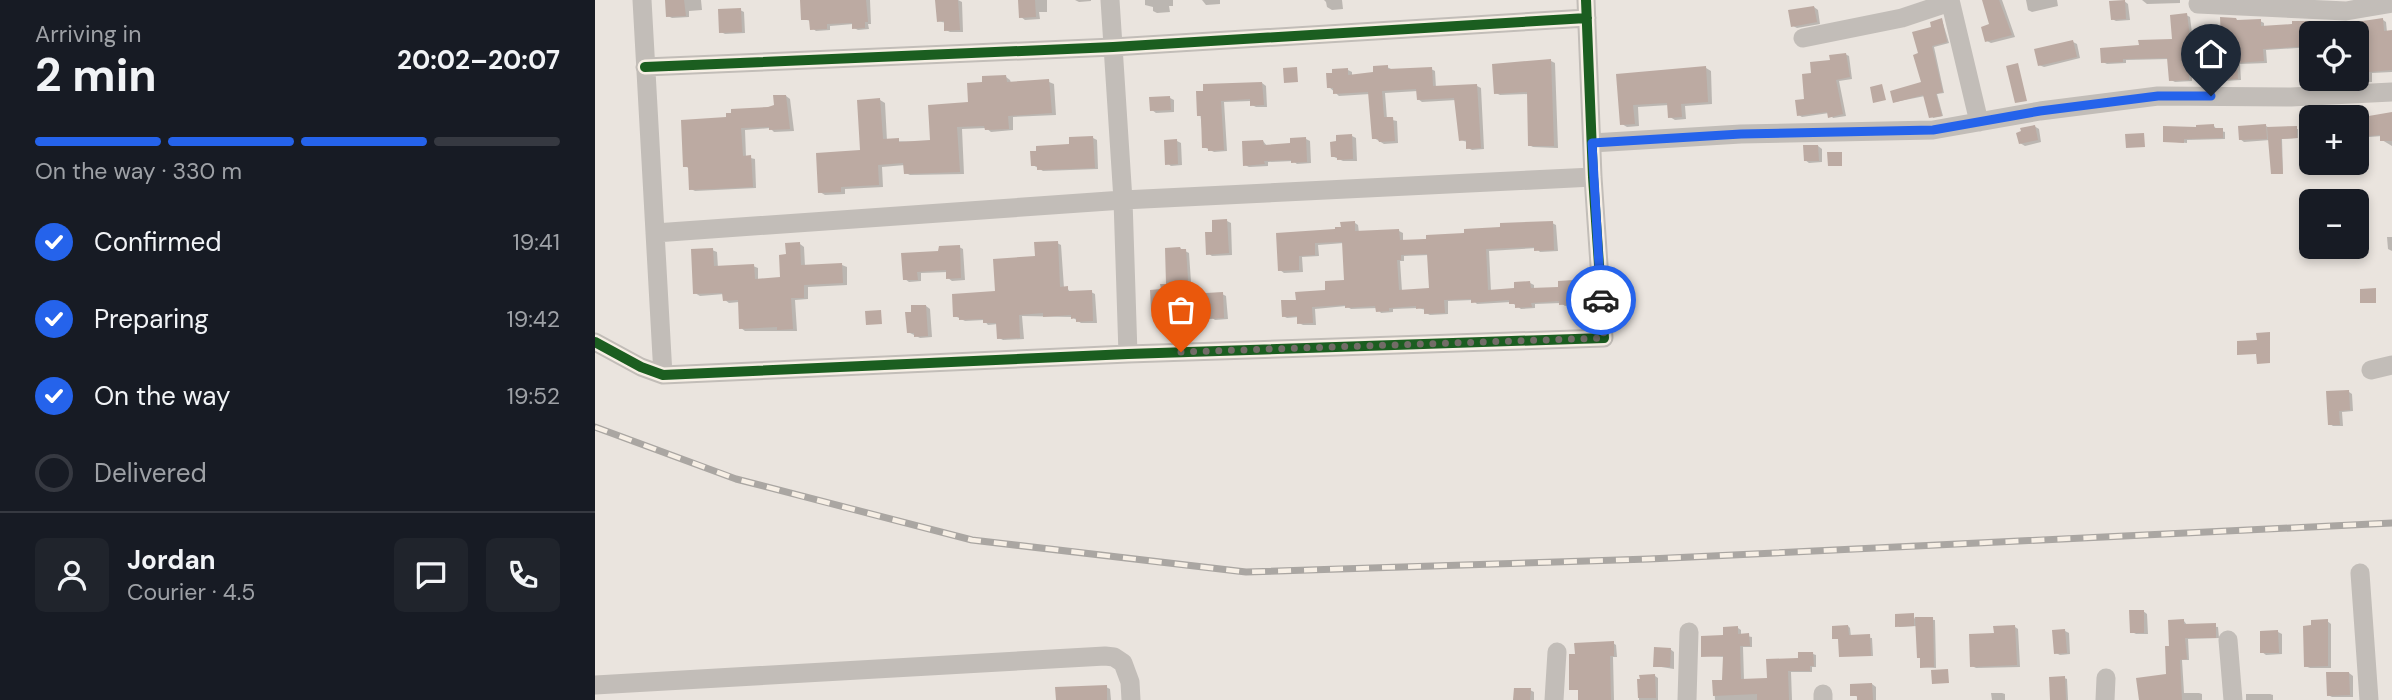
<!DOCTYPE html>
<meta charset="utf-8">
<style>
:root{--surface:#171b24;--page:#20242c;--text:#f1f3f6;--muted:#9ea1a6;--line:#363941;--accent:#2563eb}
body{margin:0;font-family:"DM Sans",sans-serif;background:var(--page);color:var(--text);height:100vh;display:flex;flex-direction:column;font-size:26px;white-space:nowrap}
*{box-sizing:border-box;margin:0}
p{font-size:23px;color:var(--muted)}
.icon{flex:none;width:38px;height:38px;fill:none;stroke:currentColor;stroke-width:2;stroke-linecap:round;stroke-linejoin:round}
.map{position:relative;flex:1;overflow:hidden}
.sheet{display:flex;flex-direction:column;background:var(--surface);width:595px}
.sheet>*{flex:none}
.tools{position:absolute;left:1704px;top:21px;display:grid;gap:14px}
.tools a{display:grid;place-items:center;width:70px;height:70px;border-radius:10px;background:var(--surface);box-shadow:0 4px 10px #0003;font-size:35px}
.pin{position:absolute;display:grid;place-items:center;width:60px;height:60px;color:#fff;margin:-72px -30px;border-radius:50% 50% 50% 0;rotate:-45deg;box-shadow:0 0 7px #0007}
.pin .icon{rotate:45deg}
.courier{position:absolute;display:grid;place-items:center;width:70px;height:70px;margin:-35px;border:5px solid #2563eb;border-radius:50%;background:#fff;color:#222;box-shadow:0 2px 9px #0007}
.headline em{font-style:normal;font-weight:700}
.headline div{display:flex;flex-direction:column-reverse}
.headline{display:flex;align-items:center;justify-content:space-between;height:119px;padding:0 35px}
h1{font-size:46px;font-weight:700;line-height:52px}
.bar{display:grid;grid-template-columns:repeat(4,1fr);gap:10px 7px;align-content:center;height:84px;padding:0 35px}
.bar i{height:9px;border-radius:5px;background:var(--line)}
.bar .current{background:var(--accent)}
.bar p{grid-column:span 4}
.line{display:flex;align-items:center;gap:18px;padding:0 35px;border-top:2px solid var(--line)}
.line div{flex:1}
.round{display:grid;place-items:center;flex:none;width:74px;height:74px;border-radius:10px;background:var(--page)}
ol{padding:0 35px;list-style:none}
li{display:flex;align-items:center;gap:21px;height:77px}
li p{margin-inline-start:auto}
li .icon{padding:7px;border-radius:50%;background:var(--accent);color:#fff;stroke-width:4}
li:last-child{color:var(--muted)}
li i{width:38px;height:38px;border:4px solid var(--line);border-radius:50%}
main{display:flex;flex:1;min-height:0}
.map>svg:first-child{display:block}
.shadow{fill:#0003;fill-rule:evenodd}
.building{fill:#bcaaa2;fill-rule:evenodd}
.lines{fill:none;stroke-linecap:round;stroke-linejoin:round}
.minor{stroke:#c2bdb8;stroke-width:19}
.rail-casing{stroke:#aaa6a2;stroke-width:7}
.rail{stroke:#f7efe5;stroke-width:4.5;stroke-dasharray:13;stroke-linecap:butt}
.cycleway-casing{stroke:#f7efe5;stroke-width:15}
.cycleway{stroke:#1b5e20;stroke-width:10}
.done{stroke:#726c67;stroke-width:7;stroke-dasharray:0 12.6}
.route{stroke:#2563eb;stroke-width:9}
</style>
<main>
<section class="sheet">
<div class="headline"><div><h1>2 min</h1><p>Arriving in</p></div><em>20:02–20:07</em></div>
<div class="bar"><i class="current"></i><i class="current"></i><i class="current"></i><i></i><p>On the way · 330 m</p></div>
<ol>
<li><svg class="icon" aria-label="check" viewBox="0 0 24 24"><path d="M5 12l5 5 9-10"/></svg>Confirmed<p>19:41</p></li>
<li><svg class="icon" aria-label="check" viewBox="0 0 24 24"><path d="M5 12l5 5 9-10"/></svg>Preparing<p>19:42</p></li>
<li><svg class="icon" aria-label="check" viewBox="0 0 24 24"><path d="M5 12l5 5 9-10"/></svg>On the way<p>19:52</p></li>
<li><i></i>Delivered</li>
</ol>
<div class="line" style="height:126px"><a class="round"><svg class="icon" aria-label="person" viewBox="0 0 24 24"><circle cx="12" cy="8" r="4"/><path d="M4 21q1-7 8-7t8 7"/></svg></a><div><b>Jordan</b><p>Courier · 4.5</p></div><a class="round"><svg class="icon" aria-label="chat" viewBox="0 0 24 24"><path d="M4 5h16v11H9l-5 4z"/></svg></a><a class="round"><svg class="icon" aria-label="phone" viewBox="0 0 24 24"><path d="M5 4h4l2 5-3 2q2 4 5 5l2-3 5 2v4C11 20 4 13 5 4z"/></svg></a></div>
</section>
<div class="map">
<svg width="1797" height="700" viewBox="0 0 1797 700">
<rect width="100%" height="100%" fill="#eae4de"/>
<!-- shadow -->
<path class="shadow" d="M 72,0 L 106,0 L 107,10 L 94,11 L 94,17 L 77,18 L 73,16 Z
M 207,0 L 275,0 L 276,24 L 273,24 L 274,29 L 263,30 L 259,28 L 258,24 L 235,26 L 235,30 L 221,31 L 217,28 L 216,21 L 208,19 Z
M 363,0 L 367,2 L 368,32 L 355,32 L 351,30 L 351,23 L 343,21 L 342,1 Z
M 425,0 L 452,0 L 452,12 L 444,12 L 445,19 L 430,20 L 426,17 Z
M 480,0 L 496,0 L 496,1 L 484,2 Z
M 550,0 L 578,0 L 578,6 L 574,6 L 575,12 L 562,13 L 558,11 L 558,7 L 550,5 Z
M 607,0 L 625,0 L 625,4 L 611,5 Z
M 729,0 L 751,0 L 747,0 L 748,9 L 737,10 L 732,7 L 731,2 Z
M 1389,0 L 1407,0 L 1420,37 L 1396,43 L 1392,41 L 1396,26 Z
M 1431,0 L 1462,0 L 1463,6 L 1437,12 L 1433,10 Z
M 1547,0 L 1585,0 L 1585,3 L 1552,4 Z
M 1529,1 L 1533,4 L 1535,20 L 1521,21 L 1517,19 Z
M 1219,7 L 1223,10 L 1225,24 L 1202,28 L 1198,26 Z
M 145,10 L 149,12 L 150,33 L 130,34 L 126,32 Z
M 1591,15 L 1595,17 L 1601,65 L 1629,63 L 1645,22 L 1665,21 L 1669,23 L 1669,28 L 1710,23 L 1714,25 L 1717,34 L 1717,47 L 1671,50 L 1672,63 L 1645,64 L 1646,80 L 1629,81 L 1625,79 L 1625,75 L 1597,77 L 1597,81 L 1580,82 L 1576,80 L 1574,59 L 1531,60 L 1531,63 L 1512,64 L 1508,62 L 1545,46 L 1579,40 Z
M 1347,20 L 1354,43 L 1339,47 L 1349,93 L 1342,94 L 1348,116 L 1338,118 L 1330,96 L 1300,102 L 1328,84 L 1325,55 L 1338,28 Z
M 1788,20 L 1791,22 L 1792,32 L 1797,32 L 1797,72 L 1777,73 L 1777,82 L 1761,83 L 1757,79 L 1762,79 L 1762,33 L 1724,33 L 1723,26 Z
M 1478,42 L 1482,44 L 1485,58 L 1449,67 L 1444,65 Z
M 1250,54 L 1254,56 L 1257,79 L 1244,81 L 1251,116 L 1238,118 L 1234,113 L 1207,117 L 1204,115 L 1211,100 L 1237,62 Z
M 956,61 L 960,63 L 963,148 L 938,147 L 934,145 L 934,94 L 905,95 L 901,93 Z
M 792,67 L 796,69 L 836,69 L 840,71 L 841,88 L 882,86 L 886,88 L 889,149 L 877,150 L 873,148 L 872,142 L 866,140 L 861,100 L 827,102 L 823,99 L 823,91 L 790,93 L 792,119 L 802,121 L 803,143 L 789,144 L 779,138 L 775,94 L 744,96 L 734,87 L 753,70 L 757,72 L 757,76 L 780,74 Z
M 1111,68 L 1116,71 L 1117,104 L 1090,106 L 1091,119 L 1080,120 L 1075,117 L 1074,105 L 1043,107 L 1044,126 L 1032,127 L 1027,124 L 1023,76 Z
M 411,77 L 415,80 L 416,83 L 454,82 L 459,84 L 461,115 L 418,117 L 418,130 L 396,132 L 391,128 L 367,129 L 369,174 L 315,175 L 311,173 L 310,165 L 287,167 L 288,187 L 250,189 L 250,194 L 230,195 L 225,192 L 267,152 L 285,100 L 290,103 L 292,141 L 336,142 L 375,104 L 389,84 Z
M 667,83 L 671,86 L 672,107 L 661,107 L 657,105 L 656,101 L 629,102 L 632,151 L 619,152 L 609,147 L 603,93 Z
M 191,96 L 195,99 L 199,131 L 179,132 L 175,128 L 150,130 L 151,157 L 160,159 L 161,188 L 100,191 L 96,189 L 95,169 L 90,166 L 133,118 L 181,106 Z
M 575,98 L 579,100 L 579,112 L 561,113 L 557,110 Z
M 1797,114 L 1797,146 L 1787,140 L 1787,136 L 1762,138 L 1762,119 Z
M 1439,126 L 1444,129 L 1446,142 L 1430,146 L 1425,143 Z
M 1619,126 L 1622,130 L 1630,132 L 1630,139 L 1592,140 L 1592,143 L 1570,141 Z
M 1671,126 L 1676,129 L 1703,129 L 1703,138 L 1687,139 L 1688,173 L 1679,174 L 1675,140 L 1649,142 L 1645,139 Z
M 1714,131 L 1717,131 L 1717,153 L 1713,151 Z
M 757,136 L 761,138 L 762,161 L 748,161 L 737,156 Z
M 498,138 L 502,140 L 503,169 L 448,171 L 438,165 L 476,146 Z
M 711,139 L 715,141 L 716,163 L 702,164 L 698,161 L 673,162 L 673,166 L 654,167 L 650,165 L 668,141 L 672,146 L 697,145 Z
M 582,141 L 586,143 L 587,165 L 576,166 L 572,163 Z
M 1223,146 L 1227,149 L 1227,162 L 1214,163 L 1210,160 Z
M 632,221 L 636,223 L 637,255 L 617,256 L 613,253 L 619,234 Z
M 760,223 L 763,225 L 764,233 L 804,231 L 808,233 L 808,242 L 957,223 L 961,225 L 963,251 L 945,252 L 941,248 L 894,251 L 896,291 L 921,290 L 935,283 L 939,285 L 939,290 L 965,288 L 978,282 L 982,284 L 983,305 L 970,306 L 966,303 L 940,304 L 940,308 L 926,309 L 916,302 L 882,304 L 878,300 L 853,301 L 853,314 L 835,315 L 831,313 L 831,310 L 823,308 L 798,309 L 798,312 L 786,313 L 782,308 L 756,309 L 751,306 L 720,309 L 721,325 L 708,325 L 704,323 L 704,317 L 692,318 L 688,316 L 703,301 L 732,292 L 751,282 L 749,243 L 723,245 L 724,256 L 707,257 L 708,272 L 689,273 L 685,270 L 683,235 L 742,231 ZM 834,255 L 836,290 L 807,291 L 805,261 L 809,261 L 809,256 Z
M 1792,237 L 1797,237 L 1797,251 L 1793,249 Z
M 462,243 L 466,245 L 469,288 L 472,288 L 476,293 L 496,292 L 500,294 L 502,323 L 486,323 L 477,317 L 427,316 L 429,339 L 408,340 L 404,338 L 403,324 L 393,325 L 389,320 L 370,321 L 360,316 L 401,293 Z
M 205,244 L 209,247 L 210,266 L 247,265 L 252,267 L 252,285 L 213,287 L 213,299 L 200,300 L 202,331 L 150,331 L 146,328 L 144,302 L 134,303 L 130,300 L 129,294 L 105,296 L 100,293 L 117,250 L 122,252 L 123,268 L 158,266 L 163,268 L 163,280 L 187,279 L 192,256 Z
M 364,247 L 368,249 L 370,280 L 357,281 L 353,278 L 353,272 L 326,273 L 326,281 L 314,282 L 310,279 L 344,251 Z
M 590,251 L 594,253 L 597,296 L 627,294 L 631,296 L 633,319 L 620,320 L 609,312 L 581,314 L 557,308 L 567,291 L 573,285 Z
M 331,306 L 335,309 L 337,337 L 325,338 L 313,332 Z
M 1754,392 L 1757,394 L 1758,411 L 1747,412 L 1748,426 L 1738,426 L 1735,424 Z
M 1548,611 L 1552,614 L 1553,634 L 1541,634 L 1537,632 Z
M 1318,615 L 1320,619 L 1340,620 L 1341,668 L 1327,667 L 1322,626 L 1303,627 Z
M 1589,621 L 1592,625 L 1623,627 L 1624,638 L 1593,639 L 1594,660 L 1587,660 L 1589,693 L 1604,693 L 1607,694 L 1607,700 L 1546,700 L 1572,675 L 1576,648 Z
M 1732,621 L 1736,624 L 1736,668 L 1715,668 L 1710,666 Z
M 1253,626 L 1255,628 L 1256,637 L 1277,638 L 1278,656 L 1246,656 L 1245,639 L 1239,638 Z
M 1420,627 L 1423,629 L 1425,667 L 1381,668 L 1377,666 L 1400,634 Z
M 1143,628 L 1146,630 L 1146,635 L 1157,637 L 1157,647 L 1148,647 L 1149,680 L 1174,680 L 1205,660 L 1218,654 L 1221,655 L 1221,667 L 1217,667 L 1217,672 L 1196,672 L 1197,700 L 1120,700 L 1119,682 L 1129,682 L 1129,657 L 1107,656 Z
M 1470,631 L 1474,633 L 1475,654 L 1465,655 L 1461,653 Z
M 1683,632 L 1687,634 L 1687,654 L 1671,655 L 1667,652 Z
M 1018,643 L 1021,645 L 1022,657 L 1018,657 L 1019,700 L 985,700 L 984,690 L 976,689 Z
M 1075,649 L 1079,652 L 1079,669 L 1060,666 Z
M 1754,673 L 1758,676 L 1758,697 L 1737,697 L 1733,695 Z
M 1060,676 L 1063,678 L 1063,700 L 1044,700 L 1044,681 Z
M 1469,678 L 1472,679 L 1473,700 L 1457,700 Z
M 1277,684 L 1281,687 L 1281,700 L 1264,700 L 1264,697 L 1257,695 Z
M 511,687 L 515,689 L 516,700 L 463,700 Z
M 935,690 L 939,692 L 939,700 L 920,700 Z
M 1396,693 L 1407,693 L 1410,694 L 1410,700 L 1397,700 Z
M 1651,694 L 1675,694 L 1678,695 L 1678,700 L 1651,700 Z"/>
<!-- building -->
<path class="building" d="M 70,0 L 89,0 L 91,16 L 71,17 Z
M 205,0 L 271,0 L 273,22 L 270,22 L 270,28 L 257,29 L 257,23 L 232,24 L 232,29 L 215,30 L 214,20 L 206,20 Z
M 340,0 L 363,0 L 365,30 L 349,31 L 349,21 L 342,22 Z
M 423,0 L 440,0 L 441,17 L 424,18 Z
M 1387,0 L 1404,0 L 1417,35 L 1390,42 L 1386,27 L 1394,24 Z
M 1530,0 L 1531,19 L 1516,20 L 1514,1 Z
M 1219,6 L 1222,22 L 1196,27 L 1193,10 Z
M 146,8 L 147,32 L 124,33 L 123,9 Z
M 1592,13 L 1598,63 L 1627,61 L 1625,17 L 1641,18 L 1642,20 L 1666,19 L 1666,26 L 1697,24 L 1697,21 L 1713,21 L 1713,25 L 1717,25 L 1717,46 L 1668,49 L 1669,61 L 1642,63 L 1643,79 L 1624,80 L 1623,74 L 1594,75 L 1594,80 L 1574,81 L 1572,58 L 1528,59 L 1528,62 L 1506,63 L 1505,48 L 1544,45 L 1543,40 L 1577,39 L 1575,15 Z
M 1347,18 L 1352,42 L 1337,46 L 1348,92 L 1341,94 L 1347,116 L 1334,118 L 1328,95 L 1298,103 L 1295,91 L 1326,82 L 1318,55 L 1323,53 L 1317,32 L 1336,27 L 1335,22 Z
M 1788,18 L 1789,31 L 1797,30 L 1797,70 L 1774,72 L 1774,81 L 1762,81 L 1762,33 L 1754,33 L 1754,23 Z
M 1478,40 L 1482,57 L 1443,66 L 1439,49 Z
M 1251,53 L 1255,77 L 1241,80 L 1248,114 L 1233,118 L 1232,112 L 1202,116 L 1200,100 L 1209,99 L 1207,74 L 1216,73 L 1215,62 L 1235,60 L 1234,55 Z
M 956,59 L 959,146 L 933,146 L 932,92 L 899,94 L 897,64 Z
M 1423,63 L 1432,101 L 1420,103 L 1411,66 Z
M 793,65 L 793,69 L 837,67 L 838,86 L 882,84 L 886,148 L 871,149 L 871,140 L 864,141 L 859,98 L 822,100 L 821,89 L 787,91 L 789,117 L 798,117 L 800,141 L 784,142 L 783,139 L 777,139 L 773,92 L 738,94 L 738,88 L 732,88 L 731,73 L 737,73 L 737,69 L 753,68 L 753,75 L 778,72 L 778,66 Z
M 1111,66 L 1113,102 L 1086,104 L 1087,117 L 1073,118 L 1072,103 L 1038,105 L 1040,124 L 1025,125 L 1021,74 Z
M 702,67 L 703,82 L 689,83 L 688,68 Z
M 411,75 L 412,82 L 454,79 L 457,113 L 413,116 L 414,129 L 390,130 L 389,126 L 362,127 L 365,172 L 309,174 L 308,163 L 283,165 L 284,185 L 246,187 L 246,192 L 223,193 L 221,153 L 265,150 L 262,100 L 285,98 L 288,139 L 304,138 L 304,142 L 335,140 L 333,105 L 373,102 L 372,83 L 387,82 L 387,76 Z
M 667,82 L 669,105 L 655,106 L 655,99 L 626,101 L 629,150 L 613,151 L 613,148 L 607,148 L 606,116 L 602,116 L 601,91 L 608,91 L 608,84 Z
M 1287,84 L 1291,100 L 1278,103 L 1275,87 Z
M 178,95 L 191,95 L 195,129 L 174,130 L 174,127 L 146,128 L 148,156 L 156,155 L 158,187 L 94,190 L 93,167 L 88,167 L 86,120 L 131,117 L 131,113 L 136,113 L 136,109 L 173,107 L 179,105 Z
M 575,96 L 576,110 L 555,111 L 554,97 Z
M 1797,112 L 1797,141 L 1785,141 L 1785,135 L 1762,137 L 1762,118 Z
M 1619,124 L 1619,128 L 1628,128 L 1628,138 L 1589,139 L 1589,143 L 1568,142 L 1568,126 L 1601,127 L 1601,125 Z
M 1671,124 L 1672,139 L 1644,140 L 1643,126 Z
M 1440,125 L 1443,140 L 1424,144 L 1421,133 L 1426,131 L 1425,128 Z
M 1702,126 L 1702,138 L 1686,139 L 1688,174 L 1676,174 L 1672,127 Z
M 1549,133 L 1550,147 L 1531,148 L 1530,134 Z
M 757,134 L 758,159 L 742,160 L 742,157 L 736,157 L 735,142 L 741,141 L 741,135 Z
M 498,136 L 500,168 L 442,170 L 442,166 L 436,166 L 435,151 L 441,151 L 441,146 L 474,144 L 474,137 Z
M 711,137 L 712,162 L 696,163 L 696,160 L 669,161 L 670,164 L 648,166 L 647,141 L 668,140 L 669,145 L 695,143 L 695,138 Z
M 582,139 L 583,164 L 570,165 L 569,140 Z
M 1208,145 L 1223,145 L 1224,161 L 1209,161 Z
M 1232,152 L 1247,152 L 1247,166 L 1233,166 Z
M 632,219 L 634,253 L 611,255 L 610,232 L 617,232 L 617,220 Z
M 760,221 L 760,231 L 804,229 L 805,240 L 831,239 L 831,235 L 869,233 L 869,229 L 905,227 L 905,223 L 958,221 L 959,250 L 939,251 L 939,247 L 891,249 L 893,290 L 919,288 L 919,282 L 935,281 L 936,288 L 963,287 L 963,281 L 979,280 L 980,304 L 964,305 L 964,301 L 936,303 L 937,307 L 920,308 L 920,304 L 914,304 L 914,300 L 876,303 L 876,299 L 849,300 L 850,313 L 829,314 L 829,308 L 821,309 L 821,306 L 794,308 L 794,311 L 781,312 L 780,306 L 750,308 L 750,305 L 717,307 L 718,323 L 702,324 L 702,316 L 687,317 L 686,300 L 701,300 L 700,292 L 730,290 L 730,281 L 749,280 L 747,242 L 720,243 L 720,255 L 704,256 L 704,270 L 683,271 L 681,233 L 740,229 L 740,227 L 746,227 L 745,222 ZM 832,254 L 834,288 L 804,290 L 802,260 L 806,260 L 806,255 Z
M 463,241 L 465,287 L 473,286 L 473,291 L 497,290 L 498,321 L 481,322 L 481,318 L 476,319 L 476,315 L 448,317 L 448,313 L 424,315 L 425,338 L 402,339 L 401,323 L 388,323 L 388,319 L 364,320 L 364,317 L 358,317 L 357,294 L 400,291 L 398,259 L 440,256 L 439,242 Z
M 205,242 L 206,265 L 247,263 L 248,283 L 209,285 L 209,298 L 196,298 L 198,329 L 182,330 L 182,327 L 144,329 L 143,300 L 128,301 L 127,293 L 98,294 L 96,249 L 118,248 L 119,266 L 159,264 L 160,279 L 185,277 L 184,255 L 191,254 L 190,243 Z
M 365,245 L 366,278 L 351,279 L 351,270 L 322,272 L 323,280 L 308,280 L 306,253 L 343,251 L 344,246 Z
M 585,247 L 586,249 L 591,249 L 594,294 L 628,292 L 629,318 L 614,319 L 614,315 L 608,315 L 608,311 L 575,313 L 575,310 L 567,311 L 567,309 L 556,309 L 555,290 L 566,289 L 565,284 L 571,284 L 570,248 Z
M 1781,288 L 1781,303 L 1765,303 L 1765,289 Z
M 316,305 L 331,305 L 333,336 L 319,337 L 319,333 L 312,333 L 310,312 L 316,312 Z
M 286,310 L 287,324 L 271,325 L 270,311 Z
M 1675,332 L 1675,363 L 1662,364 L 1661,354 L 1642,355 L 1642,341 L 1662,340 L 1661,333 Z
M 1754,390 L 1755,410 L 1744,411 L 1745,425 L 1733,425 L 1731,391 Z
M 1534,610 L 1549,610 L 1549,633 L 1535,633 Z
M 1319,613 L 1319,626 L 1300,627 L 1300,614 Z
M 1320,617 L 1338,617 L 1339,667 L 1325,668 L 1325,658 L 1322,658 Z
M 1589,619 L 1589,624 L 1621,623 L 1621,638 L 1590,638 L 1592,659 L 1585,660 L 1587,700 L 1544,700 L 1541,678 L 1571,674 L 1570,646 L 1574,646 L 1573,620 Z
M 1733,619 L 1733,666 L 1709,667 L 1708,626 L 1716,625 L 1716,620 Z
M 1253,625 L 1254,635 L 1275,634 L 1276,656 L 1244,657 L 1243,639 L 1237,639 L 1237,626 Z
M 1420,625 L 1422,665 L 1375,667 L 1374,634 L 1399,633 L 1398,626 Z
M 1143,626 L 1143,634 L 1154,633 L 1155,646 L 1145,646 L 1146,679 L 1172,678 L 1171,659 L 1203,658 L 1203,652 L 1218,652 L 1219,666 L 1215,666 L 1215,671 L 1193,671 L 1194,700 L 1162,700 L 1162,694 L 1118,696 L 1117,680 L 1127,680 L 1128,656 L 1106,657 L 1106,636 L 1128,635 L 1128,627 Z
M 1470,629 L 1472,653 L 1459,654 L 1457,630 Z
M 1683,630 L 1684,653 L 1665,653 L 1665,631 Z
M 1019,641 L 1019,656 L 1015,656 L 1016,700 L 983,700 L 983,690 L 974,690 L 974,654 L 980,654 L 979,643 Z
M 1059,647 L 1076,648 L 1075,667 L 1058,667 Z
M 1353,669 L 1354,683 L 1337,684 L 1336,670 Z
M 1731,672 L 1754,672 L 1755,695 L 1732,696 Z
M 1060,674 L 1061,698 L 1043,698 L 1042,679 L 1045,679 L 1044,675 Z
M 1470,676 L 1471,700 L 1455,700 L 1454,677 Z
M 1277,683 L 1278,700 L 1262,700 L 1262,696 L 1255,696 L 1255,684 Z
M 512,685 L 512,700 L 461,700 L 460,687 Z
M 919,688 L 936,688 L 935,700 L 918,700 Z"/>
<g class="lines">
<!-- minor -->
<path class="minor" d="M 47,0 L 68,375
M 515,0 L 528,200 L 533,354
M 1355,0 L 1384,122
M 1603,4 L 1751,11 L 1797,3
M 1208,38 L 1307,18 L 1355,2
M 50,67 L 518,47 L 992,18
M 997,143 L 1146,134 L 1338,130 L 1445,111 L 1563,96 L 1696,97 L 1797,92
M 60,233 L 528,200 L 998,177
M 0,342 L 46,367 L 68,375 L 533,354 L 1009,338 L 998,177 L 991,0
M 1776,370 L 1797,365
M 1765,573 L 1774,700
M 1633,640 L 1638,700
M 0,685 L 510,656 L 519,657 L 528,663 L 535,682 L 536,700
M 959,700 L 962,652
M 1092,700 L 1094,632
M 1228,700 L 1228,694
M 1510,700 L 1511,678"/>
<defs>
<path id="rail" d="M 0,427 L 141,479 L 377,540 L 651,572 L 1054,559 L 1797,523"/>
</defs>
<!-- rail casing -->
<use href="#rail" class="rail-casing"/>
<!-- rail -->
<use href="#rail" class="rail"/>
<defs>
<path id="cycleway" d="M 50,67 L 518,47 L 992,18
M 0,342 L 46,367 L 68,375 L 533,354 L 1009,338 L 998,177 L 991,0"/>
</defs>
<!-- cycleway casing -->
<use href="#cycleway" class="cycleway-casing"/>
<!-- cycleway -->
<use href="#cycleway" class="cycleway"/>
</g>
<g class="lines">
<!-- done -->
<path class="done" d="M 586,352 L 1009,338 L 1006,300"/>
<!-- route -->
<path class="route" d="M 1006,300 L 997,143 L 1146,134 L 1338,130 L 1445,111 L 1563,96 L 1616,96"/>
</g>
</svg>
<div class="tools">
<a><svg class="icon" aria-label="locate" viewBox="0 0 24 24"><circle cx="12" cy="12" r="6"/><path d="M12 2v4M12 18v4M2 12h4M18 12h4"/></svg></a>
<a>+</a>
<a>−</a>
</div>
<div class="pin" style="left:586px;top:352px;background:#ea580c"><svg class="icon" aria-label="bag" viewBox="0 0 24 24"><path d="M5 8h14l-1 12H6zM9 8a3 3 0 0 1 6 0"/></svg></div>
<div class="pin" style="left:1616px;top:96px;background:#1f2937"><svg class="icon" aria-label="home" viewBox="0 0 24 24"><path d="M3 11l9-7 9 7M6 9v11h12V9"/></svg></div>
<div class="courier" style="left:1006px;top:300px"><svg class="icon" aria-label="car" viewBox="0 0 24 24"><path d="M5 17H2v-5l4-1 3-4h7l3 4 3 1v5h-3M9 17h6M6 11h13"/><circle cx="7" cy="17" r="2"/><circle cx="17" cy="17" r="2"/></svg></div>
</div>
</main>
